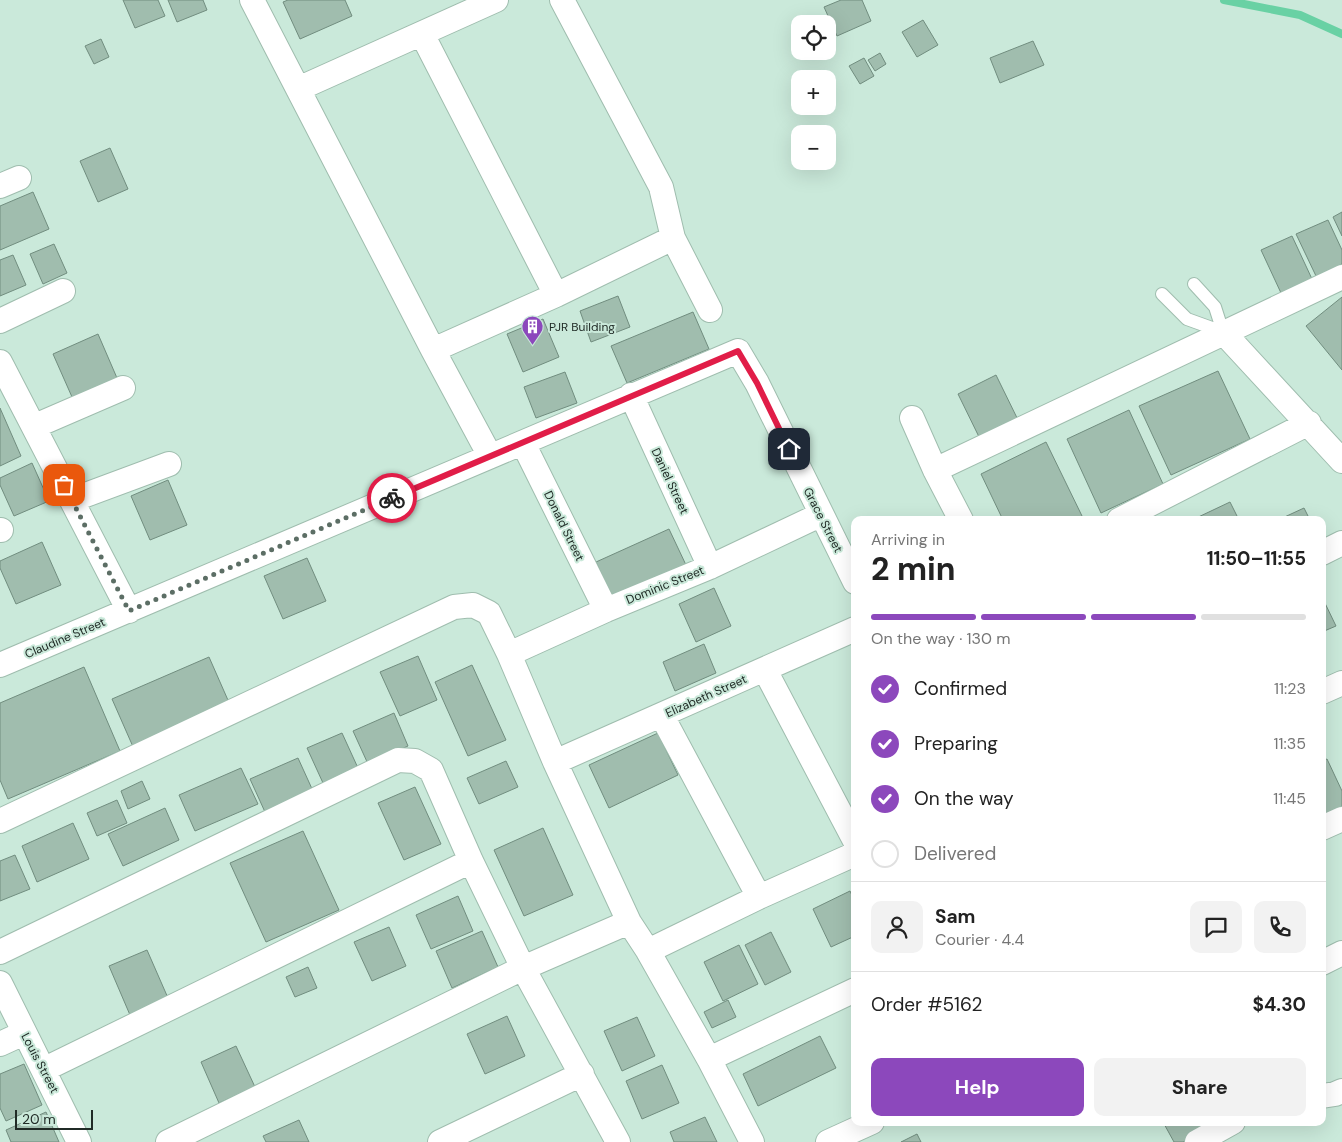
<!DOCTYPE html>
<meta charset="utf-8">
<style>
:root{--surface:#fff;--page:#f2f2f2;--text:#222;--muted:#767676;--line:#e0e0e0;--accent:#8c48bc}
body{margin:0;font-family:"DM Sans",sans-serif;background:var(--page);color:var(--text);height:100vh;display:flex;flex-direction:column;font-size:19px;white-space:nowrap}
*{box-sizing:border-box;margin:0}
p{font-size:16px;color:var(--muted)}
.icon{flex:none;width:28px;height:28px;fill:none;stroke:currentColor;stroke-width:2;stroke-linecap:round;stroke-linejoin:round}
.map{position:relative;flex:1;overflow:hidden}
.drawer{position:absolute;left:851px;top:516px;width:475px;height:610px;display:flex;flex-direction:column;background:var(--surface);border-radius:10px;box-shadow:0 5px 20px #0002}
.drawer>*{flex:none}
.buttons{position:absolute;left:791px;top:15px;display:grid;gap:10px}
.buttons a{display:grid;place-items:center;width:45px;height:45px;border-radius:10px;background:var(--surface);box-shadow:0 5px 20px #0002;font-size:25px}
.scale{position:absolute;left:15px;bottom:12px;width:78px;box-sizing:border-box;padding-left:5px;border:2px solid #202b26;border-top:0;font-size:14px;line-height:18px;white-space:nowrap;color:#202b26;-webkit-text-stroke:4px #cae9da;paint-order:stroke}
.pin{position:absolute;display:grid;place-items:center;width:42px;height:42px;color:#fff;margin:-21px;border-radius:10px;box-shadow:0 2px 8px #0006}
.courier{position:absolute;display:grid;place-items:center;width:50px;height:50px;margin:-25px;border:4px solid #e11d48;border-radius:50%;background:#fff;color:#222;box-shadow:0 1px 6px #0007}
.headline em{font-style:normal;font-weight:700}
.headline div{display:flex;flex-direction:column-reverse}
.headline{display:flex;align-items:center;justify-content:space-between;height:85px;padding:0 20px}
h1{font-size:32px;font-weight:700;line-height:38px}
.bar{display:grid;grid-template-columns:repeat(4,1fr);gap:8px 5px;align-content:center;height:60px;padding:0 20px}
.bar i{height:6px;border-radius:4px;background:var(--line)}
.bar .on{background:var(--accent)}
.bar p{grid-column:span 4}
.line{display:flex;align-items:center;gap:12px;padding:0 20px;border-top:1px solid var(--line)}
.line div{flex:1}
.round{display:grid;place-items:center;flex:none;width:52px;height:52px;border-radius:10px;background:var(--page)}
ol{padding:0 20px;list-style:none}
li{display:flex;align-items:center;gap:15px;height:55px}
li p{margin-inline-start:auto}
li .icon{padding:5px;border-radius:50%;background:var(--accent);color:#fff;stroke-width:4}
li:last-child{color:var(--muted)}
li i{width:28px;height:28px;border:2px solid var(--line);border-radius:50%}
.button{display:flex;gap:10px;margin-top:auto;padding:10px 20px}
.button a{flex:1;height:58px;border-radius:10px;background:var(--accent);color:#fff;font-size:20px;font-weight:700;line-height:58px;text-align:center}
.button a+a{background:var(--page);color:var(--text)}
.map>svg:first-child{display:block}
.lines{fill:none;stroke-linecap:round;stroke-linejoin:round}
.stream{stroke:#69d1a4;stroke-width:8}
.building{fill:#a0bdae;stroke:#718d7f}
.lane-casing{stroke:#9fbdae;stroke-width:14}
.street-casing{stroke:#9fbdae;stroke-width:26}
.lane{stroke:#fff;stroke-width:12}
.street{stroke:#fff;stroke-width:24}
.done{stroke:#5c6e65;stroke-width:5;stroke-dasharray:0 9}
.route{stroke:#e11d48;stroke-width:6}
.labels{text-anchor:middle;dominant-baseline:central;stroke-width:4;stroke-linejoin:round;paint-order:stroke}
.poi-label{font-size:12px;fill:#202b26;stroke:#cae9da;text-anchor:start}
.street-label{font-size:12px;fill:#202b26;stroke:#cae9da}
</style>
<div class="map">
<svg width="1342" height="1142" viewBox="0 0 1342 1142">
<rect width="100%" height="100%" fill="#cae9da"/>
<g class="lines">
<!-- stream -->
<path class="stream" d="M 1224,0 L 1300,15 L 1342,34"/>
</g>
<!-- building -->
<path class="building" d="M 123,0 L 158,0 L 165,16 L 135,28 Z
M 168,0 L 203,0 L 207,10 L 177,22 Z
M 288,0 L 345,0 L 352,16 L 300,39 L 283,2 Z
M 841,0 L 862,0 L 871,21 L 837,36 L 824,7 Z
M 923,20 L 938,45 L 917,57 L 902,32 Z
M 101,39 L 109,57 L 94,64 L 85,46 Z
M 1033,41 L 1044,65 L 1000,83 L 990,58 Z
M 880,53 L 886,64 L 875,71 L 868,60 Z
M 864,58 L 874,76 L 860,84 L 849,66 Z
M 110,148 L 128,189 L 98,202 L 80,161 Z
M 33,192 L 49,229 L 0,250 L 0,206 Z
M 1342,212 L 1342,236 L 1333,217 Z
M 1328,220 L 1342,250 L 1342,264 L 1316,276 L 1296,234 Z
M 1292,236 L 1312,279 L 1281,293 L 1261,250 Z
M 54,244 L 67,273 L 43,284 L 30,254 Z
M 13,255 L 26,285 L 0,296 L 0,260 Z
M 618,296 L 630,327 L 591,342 L 580,311 Z
M 1342,297 L 1342,370 L 1306,326 Z
M 693,312 L 709,349 L 627,383 L 611,346 Z
M 543,319 L 559,357 L 523,372 L 507,334 Z
M 98,334 L 117,378 L 72,397 L 53,354 Z
M 1218,371 L 1250,439 L 1171,475 L 1139,406 Z
M 565,372 L 577,403 L 536,418 L 524,387 Z
M 996,375 L 1021,426 L 983,445 L 958,394 Z
M 0,408 L 21,456 L 0,466 Z
M 1129,410 L 1163,484 L 1101,513 L 1067,439 Z
M 1046,442 L 1083,518 L 1079,520 L 1003,520 L 981,474 Z
M 32,463 L 49,501 L 14,516 L 0,485 L 0,478 Z
M 168,480 L 187,525 L 150,540 L 131,496 Z
M 1230,502 L 1239,520 L 1192,520 Z
M 1304,508 L 1310,520 L 1278,520 Z
M 669,529 L 686,565 L 613,599 L 596,562 Z
M 42,542 L 61,585 L 16,604 L 0,568 L 0,561 Z
M 307,558 L 326,601 L 283,619 L 264,576 Z
M 714,588 L 731,626 L 696,642 L 679,604 Z
M 1322,597 L 1336,626 L 1322,632 Z
M 704,644 L 716,673 L 675,691 L 663,662 Z
M 418,656 L 437,700 L 400,716 L 380,672 Z
M 209,657 L 231,707 L 134,749 L 112,699 Z
M 472,665 L 506,740 L 468,756 L 435,682 Z
M 84,667 L 120,751 L 8,799 L 0,780 L 0,703 Z
M 394,713 L 408,746 L 368,764 L 353,731 Z
M 342,733 L 358,768 L 323,783 L 307,748 Z
M 658,733 L 678,775 L 609,808 L 589,765 Z
M 298,758 L 313,791 L 265,812 L 250,779 Z
M 1327,759 L 1342,791 L 1342,812 L 1322,821 L 1322,761 Z
M 506,761 L 518,787 L 479,804 L 467,778 Z
M 241,768 L 258,804 L 195,831 L 179,795 Z
M 142,781 L 150,799 L 128,809 L 121,791 Z
M 415,787 L 441,844 L 404,860 L 378,803 Z
M 117,800 L 127,823 L 97,836 L 87,813 Z
M 165,808 L 179,840 L 123,866 L 108,834 Z
M 73,823 L 89,859 L 37,882 L 22,846 Z
M 543,828 L 573,895 L 524,916 L 494,850 Z
M 303,831 L 339,910 L 266,942 L 230,863 Z
M 15,855 L 30,889 L 0,901 L 0,861 Z
M 850,891 L 855,902 L 855,936 L 831,947 L 813,909 Z
M 458,896 L 473,931 L 431,949 L 416,915 Z
M 389,927 L 406,966 L 372,981 L 354,942 Z
M 482,931 L 498,967 L 452,988 L 436,951 Z
M 771,932 L 791,972 L 765,985 L 745,945 Z
M 739,945 L 758,984 L 723,1001 L 704,962 Z
M 147,950 L 168,998 L 130,1015 L 109,966 Z
M 308,967 L 317,988 L 295,997 L 286,977 Z
M 728,1000 L 736,1017 L 712,1028 L 704,1012 Z
M 507,1016 L 525,1056 L 485,1074 L 467,1034 Z
M 637,1017 L 655,1056 L 622,1071 L 604,1031 Z
M 820,1036 L 836,1068 L 758,1106 L 743,1074 Z
M 236,1046 L 255,1087 L 219,1103 L 201,1062 Z
M 24,1064 L 42,1105 L 6,1121 L 0,1108 L 0,1074 Z
M 662,1065 L 679,1103 L 642,1119 L 626,1081 Z
M 46,1112 L 59,1142 L 11,1142 L 6,1130 Z
M 705,1117 L 717,1142 L 674,1142 L 670,1132 Z
M 299,1120 L 309,1142 L 266,1142 L 263,1136 Z
M 1163,1122 L 1221,1122 L 1183,1142 L 1174,1142 Z
M 917,1134 L 921,1142 L 901,1142 Z"/>
<g class="lines">
<defs>
<path id="lane" d="M 1194,284 L 1215,307 L 1223,332
M 1162,294 L 1187,319 L 1223,332"/>
<path id="street" d="M 252,0 L 433,350 L 490,456
M 422,34 L 556,295
M 298,89 L 496,0
M 0,186 L 19,178
M 673,238 L 710,310
M 0,321 L 63,291
M 1223,332 L 1342,461
M 433,350 L 556,295 L 673,238 L 661,187 L 562,0
M 0,362 L 129,611
M 631,395 L 710,567
M 912,418 L 935,470 L 961,520
M 35,426 L 123,388
M 523,443 L 606,610
M 935,470 L 1342,277
M 72,500 L 169,464
M 1119,520 L 1309,423
M 0,530 L 1,530
M 1322,553 L 1342,543
M 509,654 L 606,610 L 710,567 L 820,515
M 0,665 L 738,351 L 757,383 L 855,582
M 765,670 L 855,841
M 1322,692 L 1342,683
M 662,716 L 759,897
M 555,762 L 855,629
M 0,821 L 454,607 L 473,605 L 489,613 L 509,654 L 555,762 L 629,922 L 648,951 L 709,1059 L 752,1142
M 1322,828 L 1342,819
M 648,951 L 759,897 L 855,854
M 0,952 L 398,760 L 415,761 L 431,770 L 471,861 L 523,968 L 618,1142
M 1322,963 L 1342,953
M 0,983 L 79,1142
M 0,1044 L 24,1033
M 709,1059 L 855,990
M 45,1069 L 471,861
M 1322,1096 L 1335,1094 L 1342,1091
M 168,1142 L 523,968 L 629,922
M 440,1142 L 582,1074
M 828,1142 L 872,1122
M 1197,1142 L 1233,1122"/>
</defs>
<!-- lane casing -->
<use href="#lane" class="lane-casing"/>
<!-- street casing -->
<use href="#street" class="street-casing"/>
<!-- lane -->
<use href="#lane" class="lane"/>
<!-- street -->
<use href="#street" class="street"/>
</g>
<g class="lines">
<!-- done -->
<path class="done" d="M 64,485 L 129,611 L 392,498"/>
<!-- route -->
<path class="route" d="M 392,498 L 738,351 L 757,383 L 789,449"/>
</g>
<!-- icons -->
<defs>
<symbol id="building-pin" viewBox="-11 -11 22 30"><path d="M0 17L-7.5 6A9.5 9.5 0 1 1 7.5 6Z" fill="#8c48bc" stroke="#cae9da"/><path d="M-4-6H4V6H1V3H-1V6H-4ZM-2.5-4.3h1.7v1.8h-1.7ZM.8-4.3h1.7v1.8H.8ZM-2.5-1h1.7V.8h-1.7ZM.8-1h1.7V.8H.8Z" fill="#fff"/></symbol>
</defs>
<g fill-rule="evenodd">
<use href="#building-pin" x="520" y="314" width="25" height="34"/>
</g>
<g class="labels">
<!-- poi labels -->
<g class="poi-label">
<text x="549" y="327">PJR Building</text>
</g>
<!-- street labels -->
<g class="street-label">
<text transform="translate(670 481) rotate(65)">Daniel Street</text>
<text transform="translate(823 520) rotate(63)">Grace Street</text>
<text transform="translate(564 526) rotate(64)">Donald Street</text>
<text transform="translate(665 585) rotate(-22)">Dominic Street</text>
<text transform="translate(65 638) rotate(-23)">Claudine Street</text>
<text transform="translate(706 696) rotate(-24)">Elizabeth Street</text>
<text transform="translate(40 1063) rotate(62)">Louis Street</text>
</g>
</g>
</svg>
<div class="buttons">
<a><svg class="icon" aria-label="locate" viewBox="0 0 24 24"><circle cx="12" cy="12" r="6"/><path d="M12 2v4M12 18v4M2 12h4M18 12h4"/></svg></a>
<a>+</a>
<a>−</a>
</div>
<div class="scale">20 m</div>
<div class="pin" style="left:64px;top:485px;background:#ea580c"><svg class="icon" aria-label="bag" viewBox="0 0 24 24"><path d="M5 8h14l-1 12H6zM9 8a3 3 0 0 1 6 0"/></svg></div>
<div class="pin" style="left:789px;top:449px;background:#1f2937"><svg class="icon" aria-label="home" viewBox="0 0 24 24"><path d="M3 11l9-7 9 7M6 9v11h12V9"/></svg></div>
<div class="courier" style="left:392px;top:498px"><svg class="icon" aria-label="bike" viewBox="0 0 24 24"><circle cx="6" cy="16" r="4"/><circle cx="18" cy="16" r="4"/><path d="M6 16l4-8h5l3 8M10 8l3 8H6M13 5h3"/></svg></div>
<section class="drawer">
<div class="headline"><div><h1>2 min</h1><p>Arriving in</p></div><em>11:50–11:55</em></div>
<div class="bar"><i class="on"></i><i class="on"></i><i class="on"></i><i></i><p>On the way · 130 m</p></div>
<ol>
<li><svg class="icon" aria-label="check" viewBox="0 0 24 24"><path d="M5 12l5 5 9-10"/></svg>Confirmed<p>11:23</p></li>
<li><svg class="icon" aria-label="check" viewBox="0 0 24 24"><path d="M5 12l5 5 9-10"/></svg>Preparing<p>11:35</p></li>
<li><svg class="icon" aria-label="check" viewBox="0 0 24 24"><path d="M5 12l5 5 9-10"/></svg>On the way<p>11:45</p></li>
<li><i></i>Delivered</li>
</ol>
<div class="line" style="height:90px"><a class="round"><svg class="icon" aria-label="person" viewBox="0 0 24 24"><circle cx="12" cy="8" r="4"/><path d="M4 21q1-7 8-7t8 7"/></svg></a><div><b>Sam</b><p>Courier · 4.4</p></div><a class="round"><svg class="icon" aria-label="chat" viewBox="0 0 24 24"><path d="M4 5h16v11H9l-5 4z"/></svg></a><a class="round"><svg class="icon" aria-label="phone" viewBox="0 0 24 24"><path d="M5 4h4l2 5-3 2q2 4 5 5l2-3 5 2v4C11 20 4 13 5 4z"/></svg></a></div>
<div class="line" style="height:65px"><div>Order #5162</div><b>$4.30</b></div>
<div class="button"><a>Help</a><a>Share</a></div>
</section>
</div>
